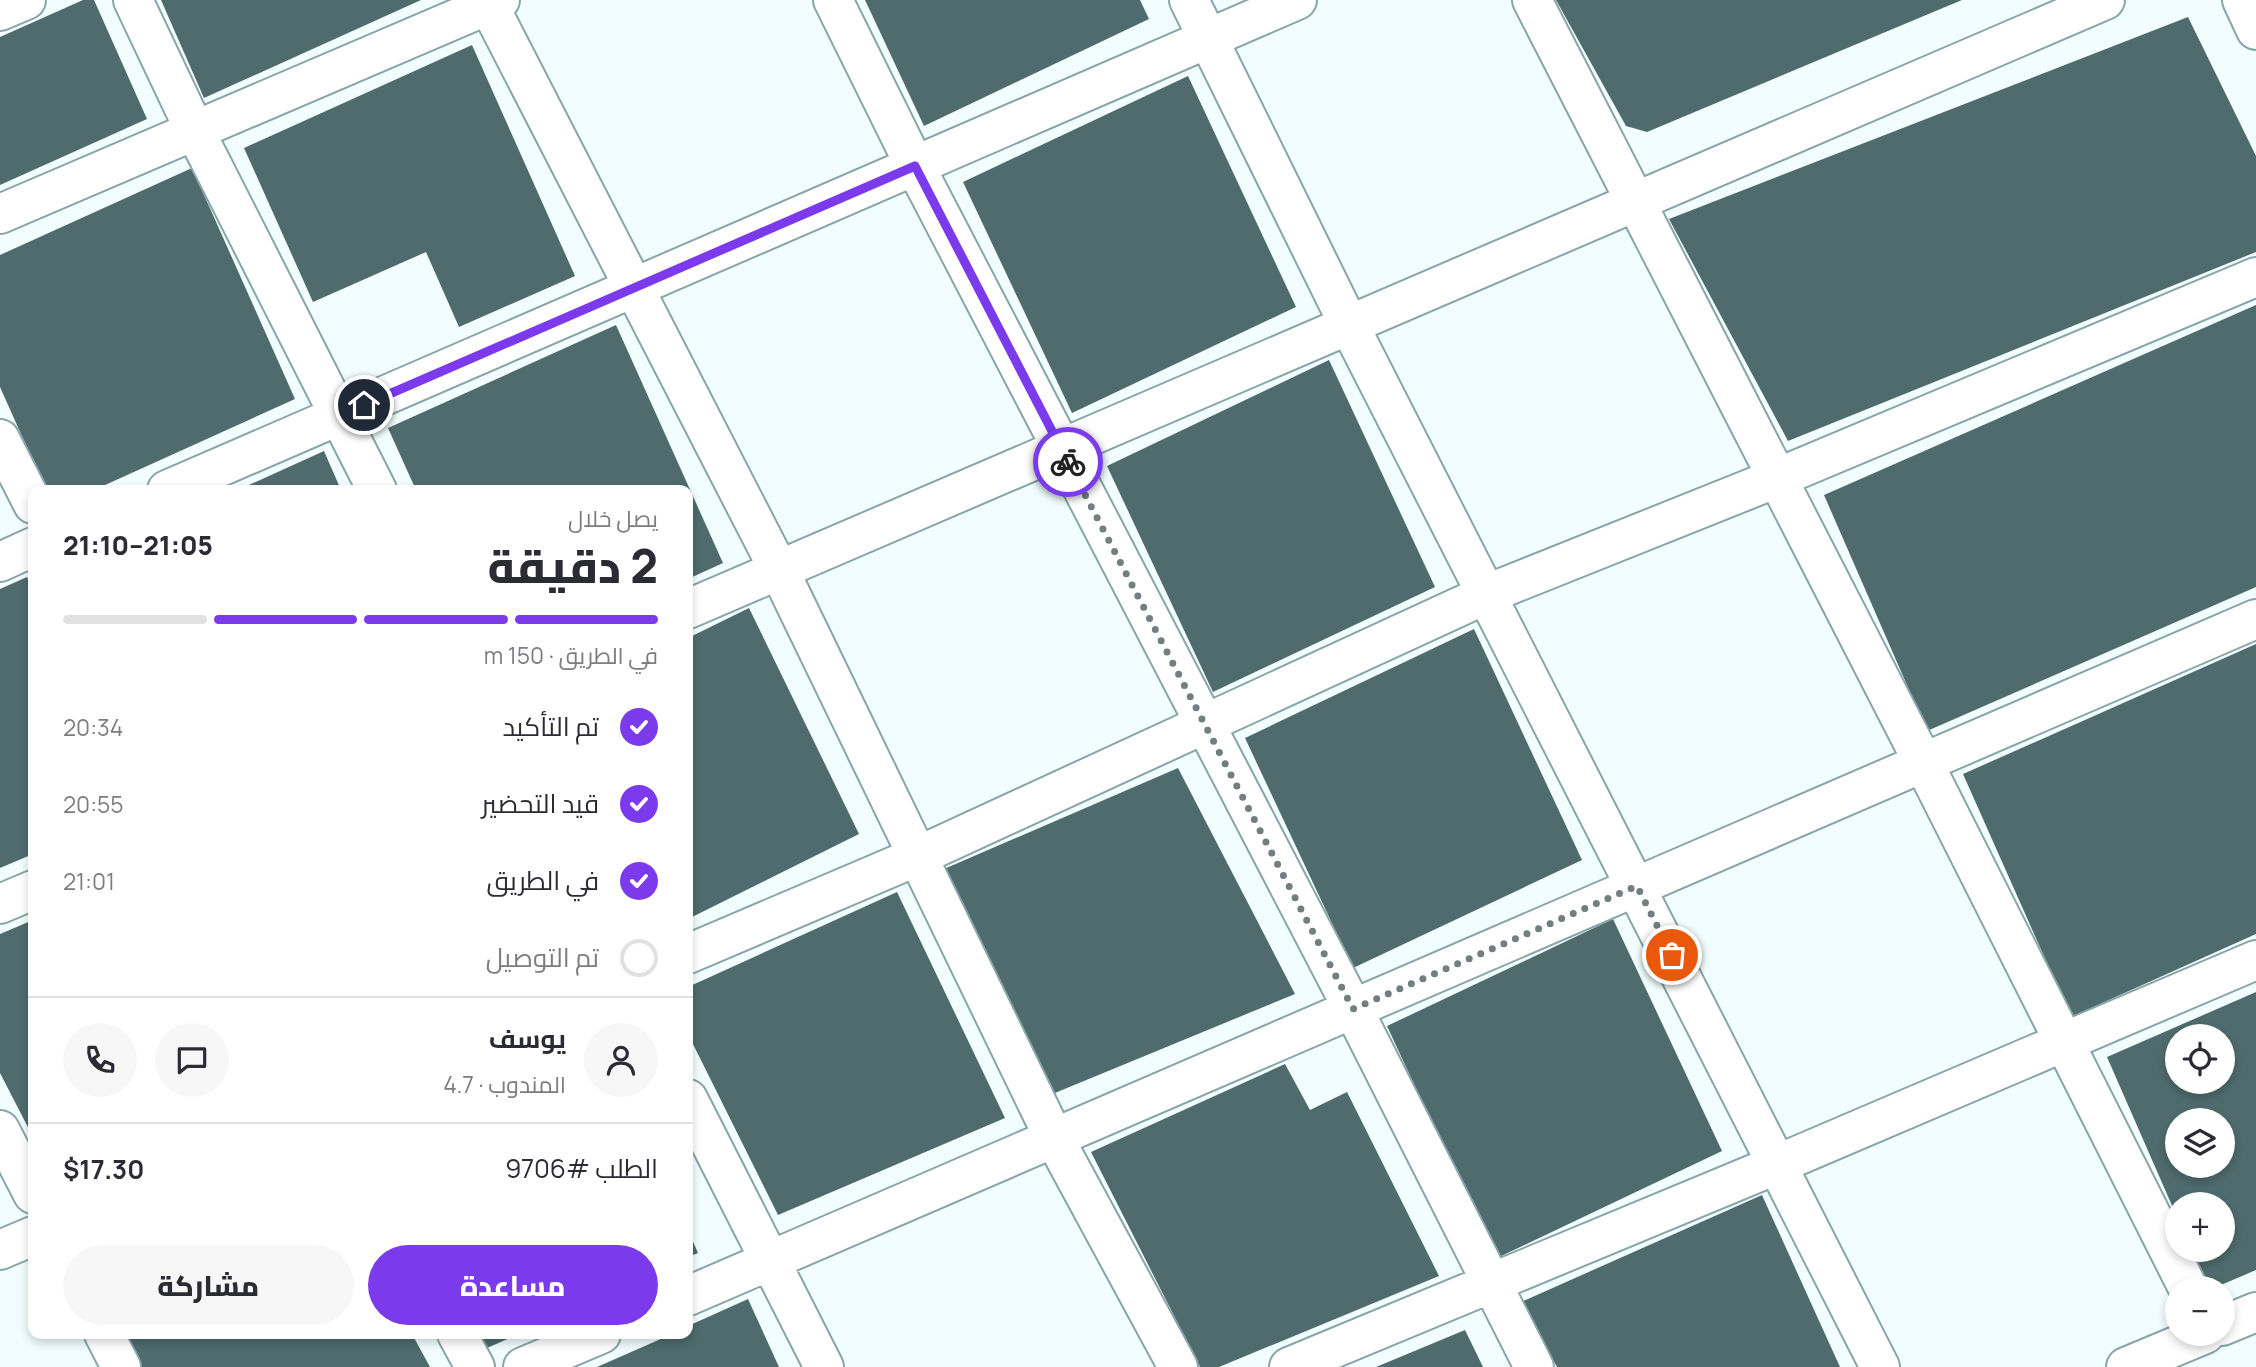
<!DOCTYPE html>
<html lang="ar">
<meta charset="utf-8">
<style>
:root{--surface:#fff;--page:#f7f7f7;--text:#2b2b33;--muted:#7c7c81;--line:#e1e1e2;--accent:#7c3aed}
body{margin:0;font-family:Manrope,Cairo,sans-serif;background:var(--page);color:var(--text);direction:rtl;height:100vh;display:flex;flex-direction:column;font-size:26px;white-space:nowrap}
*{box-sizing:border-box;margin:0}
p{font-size:23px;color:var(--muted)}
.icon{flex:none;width:38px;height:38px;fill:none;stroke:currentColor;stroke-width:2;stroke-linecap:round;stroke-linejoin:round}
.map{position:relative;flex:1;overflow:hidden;direction:ltr}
.details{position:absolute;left:28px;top:485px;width:665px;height:854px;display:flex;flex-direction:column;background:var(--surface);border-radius:14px;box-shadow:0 4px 10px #0003;direction:rtl}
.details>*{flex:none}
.buttons{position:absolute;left:2165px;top:1024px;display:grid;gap:14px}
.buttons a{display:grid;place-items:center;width:70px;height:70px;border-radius:50%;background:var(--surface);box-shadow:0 4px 10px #0003;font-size:35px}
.pin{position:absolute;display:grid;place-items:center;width:60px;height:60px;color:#fff;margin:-30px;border:4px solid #fff;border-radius:50%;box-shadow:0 2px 7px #0007}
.courier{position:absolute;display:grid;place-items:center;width:70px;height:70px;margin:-35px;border:5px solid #7c3aed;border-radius:50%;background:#fff;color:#222;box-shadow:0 2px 9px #0007}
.overview em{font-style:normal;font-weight:800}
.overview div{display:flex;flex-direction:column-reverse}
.overview{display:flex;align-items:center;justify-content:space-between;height:119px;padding:0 35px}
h1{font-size:46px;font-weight:800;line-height:52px}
.bar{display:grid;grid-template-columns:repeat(4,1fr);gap:10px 7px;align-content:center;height:84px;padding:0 35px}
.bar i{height:9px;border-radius:5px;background:var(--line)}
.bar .current{background:var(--accent)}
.bar p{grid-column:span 4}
.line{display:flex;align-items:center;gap:18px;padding:0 35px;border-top:2px solid var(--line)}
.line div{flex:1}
.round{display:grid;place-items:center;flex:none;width:74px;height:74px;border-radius:37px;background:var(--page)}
ol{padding:0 35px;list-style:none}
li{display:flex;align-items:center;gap:21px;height:77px}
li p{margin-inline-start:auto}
li .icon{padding:7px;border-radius:50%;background:var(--accent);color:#fff;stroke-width:4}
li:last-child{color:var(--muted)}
li i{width:38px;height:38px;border:4px solid var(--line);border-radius:50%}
.cta{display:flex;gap:14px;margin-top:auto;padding:14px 35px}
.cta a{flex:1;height:80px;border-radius:42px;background:var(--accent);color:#fff;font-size:28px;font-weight:800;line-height:80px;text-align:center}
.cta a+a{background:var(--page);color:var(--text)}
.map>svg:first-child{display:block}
.building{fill:#4f6b6d;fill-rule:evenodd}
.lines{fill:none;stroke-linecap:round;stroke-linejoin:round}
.minor-casing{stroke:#88a5a7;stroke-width:42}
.minor{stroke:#fff;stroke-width:38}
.done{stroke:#727e7f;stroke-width:7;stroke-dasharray:0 12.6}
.route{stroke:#7c3aed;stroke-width:9}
</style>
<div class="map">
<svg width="2256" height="1367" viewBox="0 0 2256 1367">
<rect width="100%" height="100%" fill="#f1fdfe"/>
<!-- building -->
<path class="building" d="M 83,0 L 94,0 L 147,119 L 0,185 L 0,37 Z
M 161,0 L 421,0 L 204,98 Z
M 865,0 L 1140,0 L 1149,19 L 924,126 Z
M 1556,0 L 1962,0 L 1647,132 L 1626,126 Z
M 2188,17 L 2256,156 L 2256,252 L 1788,441 L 1669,219 Z
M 472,45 L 575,276 L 459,327 L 426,252 L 313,302 L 244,148 Z
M 1188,76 L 1296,307 L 1072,413 L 963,182 Z
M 192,168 L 295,399 L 94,490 L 46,490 L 0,387 L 0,255 Z
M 2256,305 L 2256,587 L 1927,731 L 1824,495 Z
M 616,325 L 723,563 L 688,579 L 688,490 L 416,490 L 388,428 Z
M 1329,360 L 1435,587 L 1213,692 L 1107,466 Z
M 324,451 L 341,490 L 238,490 Z
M 27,577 L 33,589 L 33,854 L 0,868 L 0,589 Z
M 749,608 L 859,834 L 688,919 L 688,638 Z
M 1474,629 L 1582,860 L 1353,968 L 1245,738 Z
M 2256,644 L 2256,934 L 2071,1017 L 1963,774 Z
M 1178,768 L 1295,994 L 1050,1095 L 944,869 Z
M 897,892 L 1005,1118 L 778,1215 L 688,1034 L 688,987 Z
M 1613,919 L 1722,1151 L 1495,1259 L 1387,1026 Z
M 33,920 L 33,1137 L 0,1073 L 0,934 Z
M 2256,992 L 2256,1270 L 2214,1288 L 2208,1288 L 2191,1250 L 2222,1250 L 2222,1204 L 2177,1204 L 2177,1217 L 2107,1057 ZM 2177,1036 L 2222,1036 L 2222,1082 L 2177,1082 ZM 2177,1120 L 2222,1120 L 2222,1166 L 2177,1166 Z
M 1285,1064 L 1310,1110 L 1347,1092 L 1439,1276 L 1219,1367 L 1200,1367 L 1091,1152 Z
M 1762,1195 L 1840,1367 L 1557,1367 L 1521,1302 Z
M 688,1230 L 698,1253 L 688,1257 Z
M 748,1299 L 779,1367 L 597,1367 L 672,1334 L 688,1334 L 688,1326 Z
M 1465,1330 L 1483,1367 L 1376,1367 Z
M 122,1334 L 412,1334 L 430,1367 L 140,1367 Z
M 472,1334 L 519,1334 L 480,1351 Z"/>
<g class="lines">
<defs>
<path id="minor" d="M 133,0 L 195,131 L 377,490
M 486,0 L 779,570 L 1054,1138 L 1178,1367
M 833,0 L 915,166 L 1353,1009 L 1534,1367
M 1189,0 L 1349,325 L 1880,1367
M 1532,0 L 1923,762 L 2188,1288
M 2242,0 L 2256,30
M 0,11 L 26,0
M 0,214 L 500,0
M 0,439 L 33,504
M 167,490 L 1297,0
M 0,562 L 33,547
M 688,609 L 2105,0
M 0,904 L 33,890
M 688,954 L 918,856 L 1487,594 L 1777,478 L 2256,277
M 688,1099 L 824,1367
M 0,1130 L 33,1194
M 0,1250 L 33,1236
M 688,1296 L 2256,619
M 2222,1326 L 2256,1312
M 104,1334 L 121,1367
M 457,1334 L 475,1367
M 523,1367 L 601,1334
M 1289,1367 L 1778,1164 L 2256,960
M 2126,1367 L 2205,1334"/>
</defs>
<!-- minor casing -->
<use href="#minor" class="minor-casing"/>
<!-- minor -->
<use href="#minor" class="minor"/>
</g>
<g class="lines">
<!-- done -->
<path class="done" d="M 1068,462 L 1353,1009 L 1637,886 L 1672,955"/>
<!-- route -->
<path class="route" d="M 364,405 L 915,166 L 1068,462"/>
</g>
</svg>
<div class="buttons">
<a><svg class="icon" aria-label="locate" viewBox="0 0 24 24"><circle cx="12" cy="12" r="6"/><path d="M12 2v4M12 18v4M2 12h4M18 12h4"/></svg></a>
<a><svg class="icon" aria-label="layers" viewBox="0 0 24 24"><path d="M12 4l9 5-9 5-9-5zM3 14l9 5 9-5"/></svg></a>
<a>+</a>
<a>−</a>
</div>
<div class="pin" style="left:1672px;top:955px;background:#ea580c"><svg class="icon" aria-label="bag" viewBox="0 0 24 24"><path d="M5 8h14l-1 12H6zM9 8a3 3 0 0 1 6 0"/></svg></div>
<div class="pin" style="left:364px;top:405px;background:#1f2937"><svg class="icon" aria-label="home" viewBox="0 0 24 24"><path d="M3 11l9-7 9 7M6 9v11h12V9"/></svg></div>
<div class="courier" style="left:1068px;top:462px"><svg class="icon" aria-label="bike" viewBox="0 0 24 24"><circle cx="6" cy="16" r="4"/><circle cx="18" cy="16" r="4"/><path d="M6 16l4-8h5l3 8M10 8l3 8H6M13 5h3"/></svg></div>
<section class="details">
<div class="overview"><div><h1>2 دقيقة</h1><p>يصل خلال</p></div><em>21:05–21:10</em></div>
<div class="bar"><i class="current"></i><i class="current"></i><i class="current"></i><i></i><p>في الطريق · 150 m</p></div>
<ol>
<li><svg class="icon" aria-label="check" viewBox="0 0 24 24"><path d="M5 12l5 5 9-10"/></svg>تم التأكيد<p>20:34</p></li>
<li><svg class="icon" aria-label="check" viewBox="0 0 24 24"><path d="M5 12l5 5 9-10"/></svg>قيد التحضير<p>20:55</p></li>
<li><svg class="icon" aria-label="check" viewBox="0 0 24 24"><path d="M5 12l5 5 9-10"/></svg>في الطريق<p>21:01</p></li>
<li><i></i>تم التوصيل</li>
</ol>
<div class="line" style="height:126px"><a class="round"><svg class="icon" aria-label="person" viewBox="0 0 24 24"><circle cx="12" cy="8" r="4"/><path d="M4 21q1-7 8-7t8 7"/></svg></a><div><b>يوسف</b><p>المندوب · 4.7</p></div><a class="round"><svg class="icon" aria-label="chat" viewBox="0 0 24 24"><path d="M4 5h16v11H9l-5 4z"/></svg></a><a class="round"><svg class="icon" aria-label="phone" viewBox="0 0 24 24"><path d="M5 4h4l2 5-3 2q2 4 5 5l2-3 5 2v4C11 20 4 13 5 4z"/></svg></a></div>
<div class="line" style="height:91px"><div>الطلب #9706</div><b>$17.30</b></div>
<div class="cta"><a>مساعدة</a><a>مشاركة</a></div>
</section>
</div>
